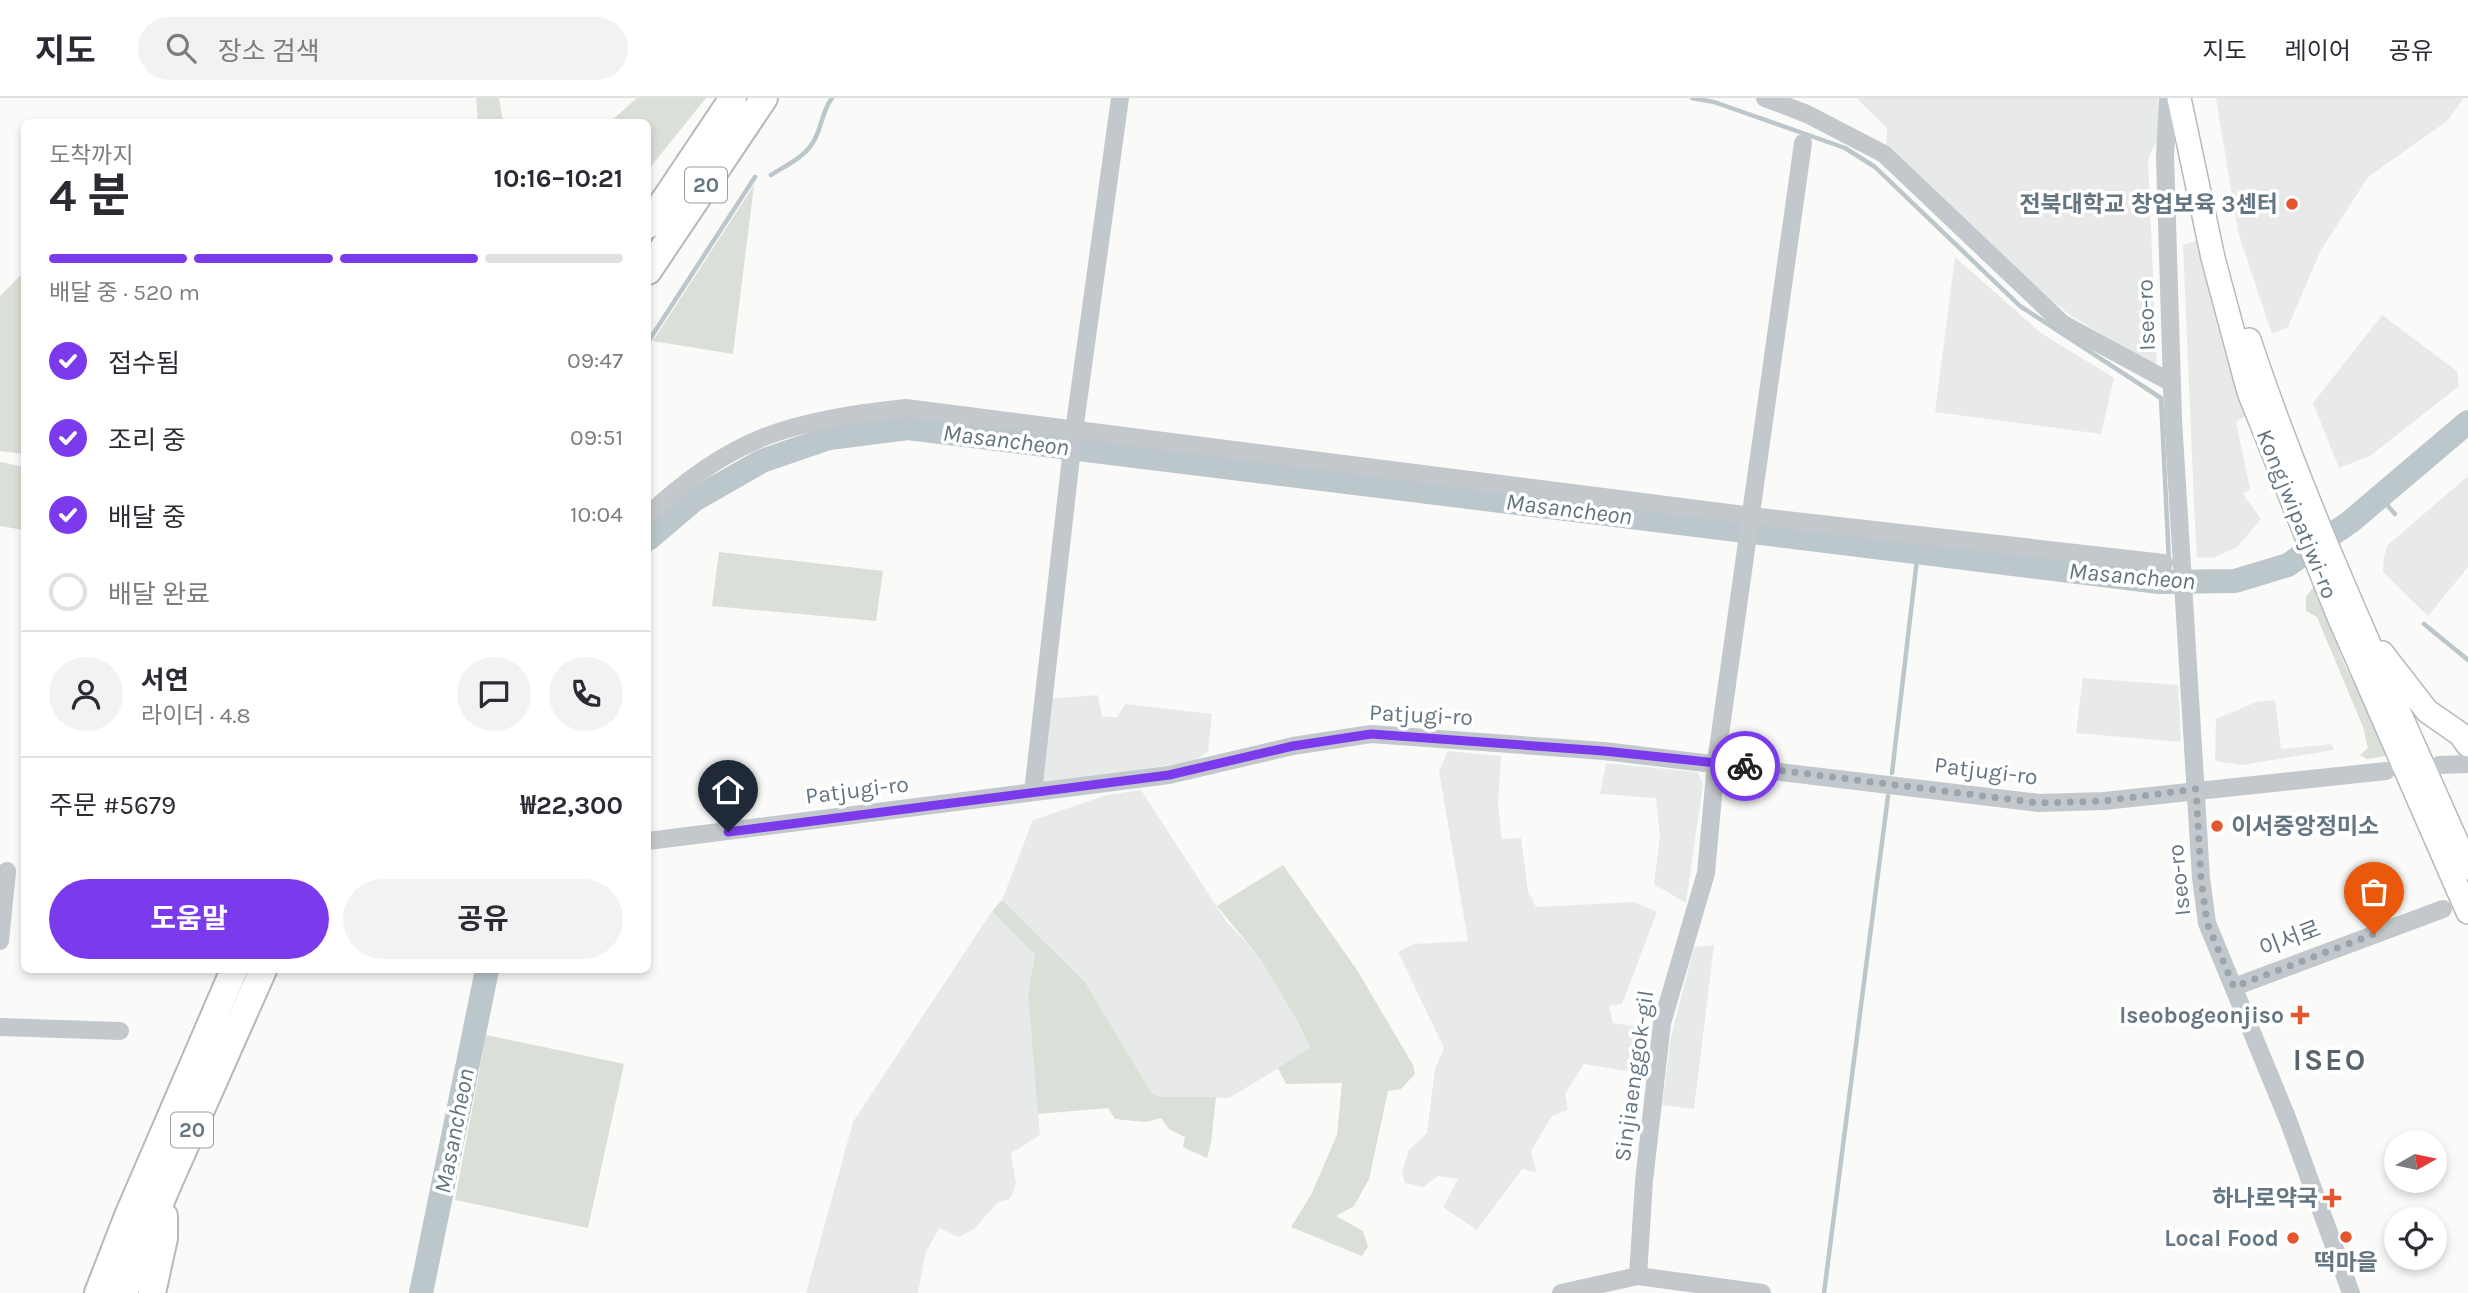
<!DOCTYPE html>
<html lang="ko">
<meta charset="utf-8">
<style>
:root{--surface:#fff;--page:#f2f2f3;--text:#2b2b33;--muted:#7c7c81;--line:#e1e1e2;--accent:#7c3aed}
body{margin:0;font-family:Karla,"Noto Sans KR",sans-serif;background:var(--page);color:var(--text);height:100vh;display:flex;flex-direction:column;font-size:26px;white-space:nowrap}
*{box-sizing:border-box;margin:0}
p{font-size:23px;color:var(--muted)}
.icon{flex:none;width:38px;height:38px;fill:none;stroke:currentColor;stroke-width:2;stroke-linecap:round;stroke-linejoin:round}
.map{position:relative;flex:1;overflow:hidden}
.sheet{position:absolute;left:21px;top:21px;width:630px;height:854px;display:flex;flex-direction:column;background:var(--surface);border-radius:10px;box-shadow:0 4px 10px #0003}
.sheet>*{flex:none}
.needle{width:46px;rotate:81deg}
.tools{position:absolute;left:2384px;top:1032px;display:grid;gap:14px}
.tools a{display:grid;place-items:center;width:63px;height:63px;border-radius:50%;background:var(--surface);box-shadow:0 4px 10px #0003;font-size:35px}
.pin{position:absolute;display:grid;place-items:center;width:60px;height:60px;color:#fff;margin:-72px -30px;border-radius:50% 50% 50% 0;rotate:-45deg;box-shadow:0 0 7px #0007}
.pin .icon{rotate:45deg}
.courier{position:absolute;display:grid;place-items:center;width:70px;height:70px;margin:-35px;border:5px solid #7c3aed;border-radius:50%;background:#fff;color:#222;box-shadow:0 2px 9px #0007}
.overview em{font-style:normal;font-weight:700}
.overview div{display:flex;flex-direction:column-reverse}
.overview{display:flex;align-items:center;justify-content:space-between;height:119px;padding:0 28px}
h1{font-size:46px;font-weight:700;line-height:52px}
.bar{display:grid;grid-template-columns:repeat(4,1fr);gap:10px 7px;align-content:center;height:84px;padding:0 28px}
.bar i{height:9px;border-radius:5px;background:var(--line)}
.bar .active{background:var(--accent)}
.bar p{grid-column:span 4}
.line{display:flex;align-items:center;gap:18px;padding:0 28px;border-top:2px solid var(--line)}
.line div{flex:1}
.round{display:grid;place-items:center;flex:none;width:74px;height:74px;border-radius:37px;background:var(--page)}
ol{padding:0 28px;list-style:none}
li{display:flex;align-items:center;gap:21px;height:77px}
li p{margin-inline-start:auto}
li .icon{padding:7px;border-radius:50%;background:var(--accent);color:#fff;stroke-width:4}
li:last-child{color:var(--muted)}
li i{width:38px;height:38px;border:4px solid var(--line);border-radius:50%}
.action{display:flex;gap:14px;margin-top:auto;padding:14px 28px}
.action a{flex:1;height:80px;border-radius:42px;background:var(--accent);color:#fff;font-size:28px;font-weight:700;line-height:80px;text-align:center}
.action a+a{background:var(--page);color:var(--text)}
header{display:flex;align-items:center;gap:42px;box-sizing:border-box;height:98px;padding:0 35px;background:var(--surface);border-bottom:2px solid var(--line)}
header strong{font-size:33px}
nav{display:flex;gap:38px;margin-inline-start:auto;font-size:24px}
.search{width:490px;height:63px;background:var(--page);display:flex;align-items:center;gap:18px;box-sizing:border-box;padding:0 24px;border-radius:38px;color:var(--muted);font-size:26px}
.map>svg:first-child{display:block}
.built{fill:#e8e9e9}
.green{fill:#dadfd7}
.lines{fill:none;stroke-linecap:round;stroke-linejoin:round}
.stream{stroke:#bbc7cb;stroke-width:4.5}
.river{stroke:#bbc7cb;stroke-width:24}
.major-casing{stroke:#b5babe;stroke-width:26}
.highway-casing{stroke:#b4b9bd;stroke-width:30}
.minor{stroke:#c3c8cc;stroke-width:18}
.major{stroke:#fff;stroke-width:23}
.highway{stroke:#fff;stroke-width:26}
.done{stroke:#99a4ac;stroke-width:7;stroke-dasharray:0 12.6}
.route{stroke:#7c3aed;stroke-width:9}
.poi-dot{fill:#e4572e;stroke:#fff;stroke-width:2.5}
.labels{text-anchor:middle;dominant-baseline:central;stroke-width:7;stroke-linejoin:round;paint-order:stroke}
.shield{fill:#fff;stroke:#939fa8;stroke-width:2}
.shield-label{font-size:21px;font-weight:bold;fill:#657683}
.poi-label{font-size:23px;font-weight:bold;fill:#657683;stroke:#fff;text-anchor:end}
.street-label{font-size:23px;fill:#657683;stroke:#fff}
.water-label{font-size:24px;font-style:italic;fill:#60757c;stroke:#fff}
.district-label{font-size:30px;font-weight:bold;letter-spacing:2px;fill:#57646e;stroke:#fff}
</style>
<header>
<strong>지도</strong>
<div class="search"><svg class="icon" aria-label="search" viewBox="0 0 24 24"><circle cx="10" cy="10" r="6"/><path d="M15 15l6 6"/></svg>장소 검색</div>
<nav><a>지도</a><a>레이어</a><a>공유</a></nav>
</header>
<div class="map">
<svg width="2468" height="1195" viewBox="0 0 2468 1195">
<rect width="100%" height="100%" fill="#fafaf8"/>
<!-- built -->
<path class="built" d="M 1856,0 L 2158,0 L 2159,37 L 2148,62 L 2157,270 L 2070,217 L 2042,195 L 1886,48 L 1887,30 Z
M 2216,0 L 2464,0 L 2447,23 L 2368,79 L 2321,152 L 2288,229 L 2272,236 L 2238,134 Z
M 2198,142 L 2249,316 L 2236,324 L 2250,391 L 2243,396 L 2261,421 L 2237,449 L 2213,460 L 2197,459 L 2194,405 L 2183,147 Z
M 1955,159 L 2041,235 L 2114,280 L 2101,336 L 1935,314 Z
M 2382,217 L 2457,273 L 2459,288 L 2370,358 L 2339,370 L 2313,305 Z
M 2468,378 L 2468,469 L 2428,518 L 2383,474 L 2384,458 L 2388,447 Z
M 2083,580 L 2178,587 L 2181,644 L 2076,635 Z
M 1098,597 L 1102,619 L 1117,619 L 1125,606 L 1212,616 L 1208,654 L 1192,664 L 1043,685 L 1039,672 L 1047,601 Z
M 2275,602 L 2281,651 L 2331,646 L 2334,652 L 2242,667 L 2215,663 L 2216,621 L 2256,604 Z
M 1448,653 L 1501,658 L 1498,706 L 1502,741 L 1521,740 L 1528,793 L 1536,809 L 1635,804 L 1657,814 L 1622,906 L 1609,908 L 1613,925 L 1650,931 L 1645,976 L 1584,966 L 1565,996 L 1568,1012 L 1552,1018 L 1531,1053 L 1536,1074 L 1522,1071 L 1477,1132 L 1443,1109 L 1458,1081 L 1438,1078 L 1423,1089 L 1405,1085 L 1402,1075 L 1409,1052 L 1427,1035 L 1435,971 L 1444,950 L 1398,854 L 1414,846 L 1468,843 L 1439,673 Z
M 1606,665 L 1697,674 L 1703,686 L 1686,805 L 1654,786 L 1660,739 L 1656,700 L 1600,696 Z
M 1141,692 L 1226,823 L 1260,859 L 1299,926 L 1310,951 L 1229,1000 L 1160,999 L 1151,994 L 1085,884 L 1002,802 L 1033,722 L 1107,697 Z
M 992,813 L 1035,857 L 1028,896 L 1040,1037 L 1011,1055 L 1016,1086 L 1010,1101 L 998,1104 L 974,1131 L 959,1139 L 939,1130 L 925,1156 L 918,1195 L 806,1195 L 853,1024 Z
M 1714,847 L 1694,1011 L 1662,1007 L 1671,939 L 1694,849 Z"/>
<!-- green -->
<path class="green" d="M 476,0 L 499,0 L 503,24 L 478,24 Z
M 637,0 L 706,0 L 648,72 L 648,24 L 610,24 Z
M 754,87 L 733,256 L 653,243 Z
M 24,174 L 24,356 L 0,353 L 0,198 Z
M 0,364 L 24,369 L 24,432 L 0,428 Z
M 719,454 L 883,473 L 876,523 L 712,508 Z
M 2314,488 L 2345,568 L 2370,617 L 2387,658 L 2367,661 L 2360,657 L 2368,650 L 2363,629 L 2317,519 L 2306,513 L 2306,499 Z
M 1283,767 L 1357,872 L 1413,967 L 1415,976 L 1401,991 L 1388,993 L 1369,1081 L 1354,1108 L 1336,1118 L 1363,1133 L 1368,1149 L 1362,1158 L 1291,1129 L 1311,1097 L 1337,1037 L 1342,985 L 1286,986 L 1278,970 L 1310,950 L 1299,926 L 1260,860 L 1217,808 Z
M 1002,802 L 1085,884 L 1151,994 L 1160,999 L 1216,999 L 1211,1045 L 1207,1060 L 1183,1049 L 1185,1039 L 1169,1031 L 1161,1020 L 1145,1024 L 1115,1021 L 1108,1010 L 1038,1016 L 1028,896 L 1035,857 L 992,813 Z
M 486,937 L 624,966 L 588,1130 L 455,1102 Z"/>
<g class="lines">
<!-- stream -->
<path class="stream" d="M 1692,0 L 1714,4 L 1845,50 L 1875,69 L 2020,208 L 2161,300 L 2170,484
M 771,77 C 785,68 803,60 812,46 C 822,32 821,14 832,0
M 648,244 L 755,79
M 2379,398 L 2395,416
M 2424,526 L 2468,562
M 1892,675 L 1918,453
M 1824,1195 L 1888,698"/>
<!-- river -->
<path class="river" d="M 648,441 L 694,402 L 762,363 L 829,340 L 908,330 L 2159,484 L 2235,483 L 2288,467 L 2350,424 L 2468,324
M 421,1195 L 487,872"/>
<defs>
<path id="major" d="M 2179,0 L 2213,160 L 2249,294 L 2339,519 L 2468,814
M 2249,242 C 2309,422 2392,596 2468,770
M 2382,555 L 2427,613 L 2460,636 L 2468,647"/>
<path id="highway" d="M 648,127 L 733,0
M 648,173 L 764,0
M 98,1195 L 128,1118 L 234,872
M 124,1195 L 165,1093 L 263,872
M 152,1195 L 164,1140 L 164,1118"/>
</defs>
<!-- major casing -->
<use href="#major" class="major-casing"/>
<!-- highway casing -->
<use href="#highway" class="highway-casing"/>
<!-- minor -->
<path class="minor" d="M 1765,0 L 1807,16 L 1884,56 L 2063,226 L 2172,285
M 2168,0 L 2165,58 L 2173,321 L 2201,780 L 2207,825 L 2288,1022 L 2351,1195
M 648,417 C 681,386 721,356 764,339 C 808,322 859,315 906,310 L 1752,418 L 2164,465
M 2439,667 L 2468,666
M 1033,694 L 1074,333 L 1120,0
M 648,743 L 1169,677 L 1293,648 L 1371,636 L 1604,653 L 2039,705 L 2104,703 L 2386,673
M 0,843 L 7,773
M 2234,889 L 2443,811
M 0,929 L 120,933
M 1638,1178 L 1644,1083 L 1662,925 L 1706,775 L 1716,665 L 1803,45
M 1561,1195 L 1638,1178 L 1762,1195"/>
<!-- major -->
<use href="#major" class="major"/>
<!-- highway -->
<use href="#highway" class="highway"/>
</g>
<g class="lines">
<!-- done -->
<path class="done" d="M 1745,668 L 2039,705 L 2104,703 L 2196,691 L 2201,780 L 2207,825 L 2234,889 L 2374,836"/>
<!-- route -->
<path class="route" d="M 728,734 L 1169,677 L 1293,648 L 1371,636 L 1604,653 L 1745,668"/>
</g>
<!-- markers -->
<g class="poi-dot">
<circle cx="2292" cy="106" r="7"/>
<circle cx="2217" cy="728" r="7"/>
<path d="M2296.5 906.5h7v7h7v7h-7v7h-7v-7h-7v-7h7z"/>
<path d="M2328.5 1089.5h7v7h7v7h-7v7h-7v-7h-7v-7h7z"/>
<circle cx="2346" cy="1139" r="7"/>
<circle cx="2293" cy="1140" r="7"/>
</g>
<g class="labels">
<!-- shield labels -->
<g class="shield">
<rect x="685" y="69.5" width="42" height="35" rx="5"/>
<rect x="171" y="1014.5" width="42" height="35" rx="5"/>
</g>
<g class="shield-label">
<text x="706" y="87">20</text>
<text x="192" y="1032">20</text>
</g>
<!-- poi labels -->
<g class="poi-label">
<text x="2278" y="106">전북대학교 창업보육 3센터</text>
<text x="2231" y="728" text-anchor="start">이서중앙정미소</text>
<text x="2284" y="917">Iseobogeonjiso</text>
<text x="2318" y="1100">하나로약국</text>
<text x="2279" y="1140">Local Food</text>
<text x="2346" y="1164" text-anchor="middle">떡마을</text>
</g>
<!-- street labels -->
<g class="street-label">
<text transform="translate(2146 217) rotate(-92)">Iseo-ro</text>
<text transform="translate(2297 416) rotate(68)">Kongjwipatjwi-ro</text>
<text transform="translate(1421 617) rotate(3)">Patjugi-ro</text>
<text transform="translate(1986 673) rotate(7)">Patjugi-ro</text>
<text transform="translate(857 692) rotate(-7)">Patjugi-ro</text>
<text transform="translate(2179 782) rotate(-96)">Iseo-ro</text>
<text transform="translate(2290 841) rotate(-21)">이서로</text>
<text transform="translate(1634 978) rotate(-82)">Sinjiaenggok-gil</text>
</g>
<!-- water labels -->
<g class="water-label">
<text transform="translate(1006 342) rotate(7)">Masancheon</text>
<text transform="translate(1569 411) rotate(7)">Masancheon</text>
<text transform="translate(2132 478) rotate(5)">Masancheon</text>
<text transform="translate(454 1033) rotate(-79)">Masancheon</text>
</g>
<!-- district labels -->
<g class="district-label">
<text x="2330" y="962">ISEO</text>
</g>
</g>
</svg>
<div class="tools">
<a><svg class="needle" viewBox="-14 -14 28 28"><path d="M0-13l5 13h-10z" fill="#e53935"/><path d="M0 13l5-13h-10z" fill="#7c7c81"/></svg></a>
<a><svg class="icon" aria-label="locate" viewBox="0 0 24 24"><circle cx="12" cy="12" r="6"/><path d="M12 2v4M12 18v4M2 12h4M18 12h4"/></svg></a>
</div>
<div class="pin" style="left:2374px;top:836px;background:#ea580c"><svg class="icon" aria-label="bag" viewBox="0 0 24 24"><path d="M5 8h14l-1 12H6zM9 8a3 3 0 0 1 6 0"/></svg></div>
<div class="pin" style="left:728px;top:734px;background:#1f2937"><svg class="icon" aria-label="home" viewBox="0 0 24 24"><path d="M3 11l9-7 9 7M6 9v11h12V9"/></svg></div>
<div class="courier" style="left:1745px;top:668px"><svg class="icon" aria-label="bike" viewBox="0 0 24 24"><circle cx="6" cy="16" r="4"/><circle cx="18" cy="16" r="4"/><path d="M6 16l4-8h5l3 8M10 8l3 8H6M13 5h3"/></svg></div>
<section class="sheet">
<div class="overview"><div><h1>4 분</h1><p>도착까지</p></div><em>10:16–10:21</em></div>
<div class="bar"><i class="active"></i><i class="active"></i><i class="active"></i><i></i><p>배달 중 · 520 m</p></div>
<ol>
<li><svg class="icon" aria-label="check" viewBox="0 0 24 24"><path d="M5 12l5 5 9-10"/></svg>접수됨<p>09:47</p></li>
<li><svg class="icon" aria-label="check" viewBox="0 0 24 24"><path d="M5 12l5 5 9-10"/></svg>조리 중<p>09:51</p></li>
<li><svg class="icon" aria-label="check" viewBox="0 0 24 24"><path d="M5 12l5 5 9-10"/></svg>배달 중<p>10:04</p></li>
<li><i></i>배달 완료</li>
</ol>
<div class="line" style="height:126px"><a class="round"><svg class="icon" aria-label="person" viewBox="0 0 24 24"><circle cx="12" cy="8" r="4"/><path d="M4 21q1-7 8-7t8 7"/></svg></a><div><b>서연</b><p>라이더 · 4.8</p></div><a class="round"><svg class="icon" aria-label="chat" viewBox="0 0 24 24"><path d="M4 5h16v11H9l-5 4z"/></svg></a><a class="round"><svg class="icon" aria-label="phone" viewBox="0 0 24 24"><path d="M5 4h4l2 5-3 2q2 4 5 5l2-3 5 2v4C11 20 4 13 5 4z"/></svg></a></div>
<div class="line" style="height:91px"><div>주문 #5679</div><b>₩22,300</b></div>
<div class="action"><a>도움말</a><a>공유</a></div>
</section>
</div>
